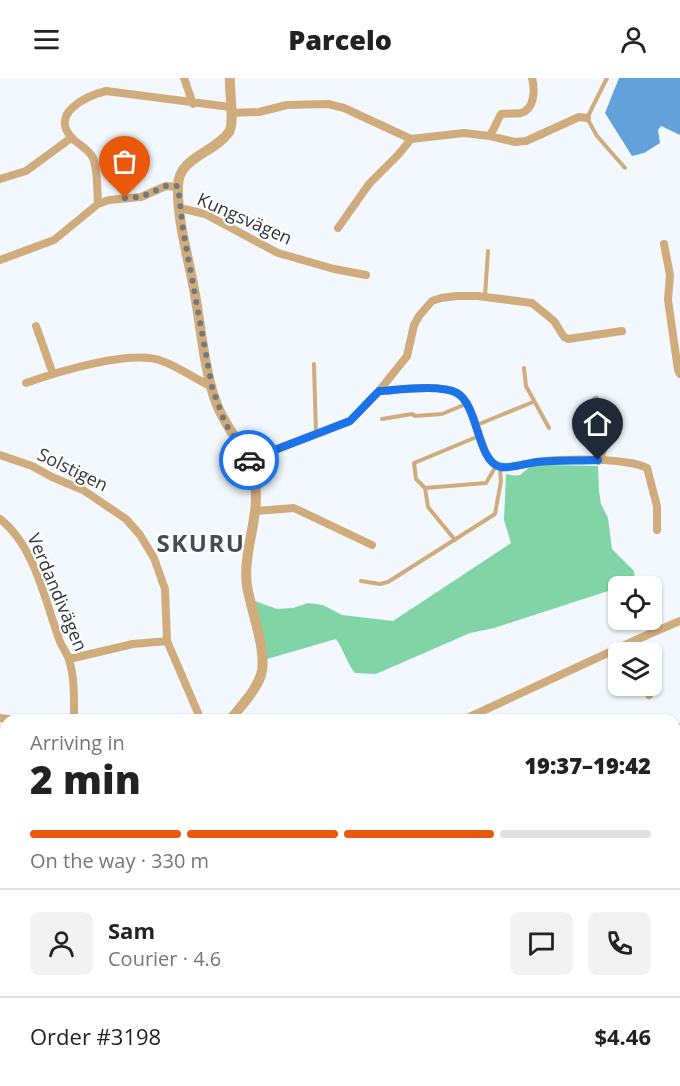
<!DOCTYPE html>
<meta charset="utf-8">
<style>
:root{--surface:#fff;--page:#f2f2f2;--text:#222;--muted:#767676;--line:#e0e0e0;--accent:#ea580c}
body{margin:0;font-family:"Open Sans",sans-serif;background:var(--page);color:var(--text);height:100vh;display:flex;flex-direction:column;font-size:22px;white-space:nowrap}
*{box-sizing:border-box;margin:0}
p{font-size:20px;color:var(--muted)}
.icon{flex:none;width:33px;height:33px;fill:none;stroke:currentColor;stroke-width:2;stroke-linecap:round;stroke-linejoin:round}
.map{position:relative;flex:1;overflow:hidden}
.details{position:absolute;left:0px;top:636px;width:681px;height:372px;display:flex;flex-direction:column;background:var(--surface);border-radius:18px 18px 0 0;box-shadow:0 2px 4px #0004}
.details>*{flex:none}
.tools{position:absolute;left:608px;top:498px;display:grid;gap:12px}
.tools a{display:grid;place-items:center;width:54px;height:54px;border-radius:9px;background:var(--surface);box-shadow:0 2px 4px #0004;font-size:30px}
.pin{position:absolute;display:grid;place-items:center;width:51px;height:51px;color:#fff;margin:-62px -26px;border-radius:50% 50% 50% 0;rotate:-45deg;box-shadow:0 0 6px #0007}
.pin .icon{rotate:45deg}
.courier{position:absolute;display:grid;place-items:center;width:60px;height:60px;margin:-30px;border:4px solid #1a73e8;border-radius:50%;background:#fff;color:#222;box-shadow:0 2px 8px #0007}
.head em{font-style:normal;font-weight:800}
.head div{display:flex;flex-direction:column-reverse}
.head{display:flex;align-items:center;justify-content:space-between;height:102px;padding:0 30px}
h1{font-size:39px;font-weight:800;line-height:45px}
.bar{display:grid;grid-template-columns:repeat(4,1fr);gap:9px 6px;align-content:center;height:72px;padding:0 30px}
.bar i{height:8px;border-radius:4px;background:var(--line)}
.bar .current{background:var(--accent)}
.bar p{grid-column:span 4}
.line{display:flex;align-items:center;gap:15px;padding:0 30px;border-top:2px solid var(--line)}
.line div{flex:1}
.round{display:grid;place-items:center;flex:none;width:63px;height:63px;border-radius:9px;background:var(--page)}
header{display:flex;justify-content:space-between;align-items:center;height:78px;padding:0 30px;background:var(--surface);font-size:27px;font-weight:800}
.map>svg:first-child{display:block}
.forest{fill:#80d4a5}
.water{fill:#63a1db}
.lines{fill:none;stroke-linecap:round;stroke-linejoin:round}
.service{stroke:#d0ac7d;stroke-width:4}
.minor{stroke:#d0ac7d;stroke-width:8}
.tertiary{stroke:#d0ac7d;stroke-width:10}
.done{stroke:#75797c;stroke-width:6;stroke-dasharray:0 10.8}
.route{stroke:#1a73e8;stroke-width:8}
.labels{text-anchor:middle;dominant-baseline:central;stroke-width:4.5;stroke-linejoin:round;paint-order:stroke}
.street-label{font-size:18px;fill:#323537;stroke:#fff}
.district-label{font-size:24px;font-weight:bold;letter-spacing:1.5px;fill:#474c50;stroke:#fff}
</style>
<header><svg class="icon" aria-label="menu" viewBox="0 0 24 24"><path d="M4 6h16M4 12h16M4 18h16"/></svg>Parcelo<svg class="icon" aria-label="person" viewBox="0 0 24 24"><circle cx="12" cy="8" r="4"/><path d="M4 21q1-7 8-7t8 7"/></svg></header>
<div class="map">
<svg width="680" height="1008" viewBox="0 0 680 1008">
<rect width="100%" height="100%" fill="#f2f8fd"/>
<!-- forest -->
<path class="forest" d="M 549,387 L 598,388 L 599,413 L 601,426 L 608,440 L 612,471 L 634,493 L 635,502 L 629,508 L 618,508 L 618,512 L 608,513 L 494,550 L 470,555 L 376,596 L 355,595 C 346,584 344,572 336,561 L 267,581 L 255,523 L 277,531 L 293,530 L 308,525 L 323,527 L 342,537 L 393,543 L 511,465 L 504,442 L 506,396 C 527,401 518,393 534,388 C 538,387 544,387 549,387 Z"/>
<!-- water -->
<path class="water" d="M 619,0 L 680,0 L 680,57 L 661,48 L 658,52 L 660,65 L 644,75 L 632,78 L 605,35 Z
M 0,793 L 6,794 L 6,896 L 0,917 Z"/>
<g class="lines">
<!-- service -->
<path class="service" d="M 607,0 L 587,40 L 597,58 L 625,90
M 485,218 L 488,173
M 314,286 L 316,356
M 524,290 L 526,308 L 549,350
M 382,341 L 412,336 L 415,338 L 442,336 L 466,326
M 477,347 L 533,324
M 425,410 L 486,405 L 496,388
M 455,462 L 428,429 L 425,410 L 416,401 L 414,385 L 479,358
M 361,503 L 380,506 L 388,504 L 495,436 L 501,403 L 500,391
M 0,979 L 6,968"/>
<!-- minor -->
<path class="minor" d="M 184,0 L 193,26
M 231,35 L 259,34 L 287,27 L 328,26 L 344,30 L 411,61 L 464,55 L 490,58 L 515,64 L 526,63 L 579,39 L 587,40
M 490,58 L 501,36 C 508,35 515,36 521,35 C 535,31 535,11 532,0
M 0,101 L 26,93 L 71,60
M 98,126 C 97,112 98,93 93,80 C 89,71 79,67 73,61 C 48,36 86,18 106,13 L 230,29
M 180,130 L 205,136 L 278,175 L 334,191 L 366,197
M 338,150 L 369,106 L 398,77 L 411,61
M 664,166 L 670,197 L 668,222 L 678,292 L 680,296
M 0,182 L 54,162 L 98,126 L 109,122 L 141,119 L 166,108 L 178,109
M 36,248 L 53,296
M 26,305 C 57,294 131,271 162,283 C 179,289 195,301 212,309
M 379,313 L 407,278 L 414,247 L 419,238 L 432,223 L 441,220 L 457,218 L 478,218 L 532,225 L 554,243 L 564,259 L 568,261 L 622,253
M 596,322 C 609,350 613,354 598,383
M 0,377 L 32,388 L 52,399 L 83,412 L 126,441 L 140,457 L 154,480 L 165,511 L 167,563 L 201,642
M 248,382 L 350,343 L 379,313 C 399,312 440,306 457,315 C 479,327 477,384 500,389 C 508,391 528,385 537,384 C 562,381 625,379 647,390 L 657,428 L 657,452
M 256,433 L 294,430 L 372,467
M 0,441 C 34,467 45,522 59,561 C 61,568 67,574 69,582 C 75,600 74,623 74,642
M 69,581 L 133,566 L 167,563
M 645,608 L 649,617
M 0,640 L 17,642
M 463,642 L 638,561 L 680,543
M 675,648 L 680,650
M 0,783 L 6,784
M 675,871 L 680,865
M 326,1002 L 356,1004 L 367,1008
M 628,1002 L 628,1008
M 271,1008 L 284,1003 L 325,1002
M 532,1008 L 536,1002"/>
<!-- tertiary -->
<path class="tertiary" d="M 230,0 C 229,13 235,45 229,54 C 215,75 178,79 178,108 C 177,142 188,178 194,211 C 201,247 204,294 217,327 C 227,352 248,373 254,400 C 262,437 242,472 247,508 C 251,533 268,575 261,597 C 255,614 241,628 230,642
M 227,1002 L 230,1008"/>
</g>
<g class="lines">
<!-- done -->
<path class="done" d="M 125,120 L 141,119 L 166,108 L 178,108 L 183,152 L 212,309 L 225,345 L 249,382"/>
<!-- route -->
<path class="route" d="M 249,382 L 350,343 L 379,313 C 399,312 440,306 457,315 C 479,328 477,385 501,389 C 509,391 528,385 537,384 C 557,382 578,383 598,382"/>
</g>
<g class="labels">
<!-- street labels -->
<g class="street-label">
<text transform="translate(245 140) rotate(24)">Kungsvägen</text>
<text transform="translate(73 391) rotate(26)">Solstigen</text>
<text transform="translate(58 514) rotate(67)">Verdandivägen</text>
</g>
<!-- district labels -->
<g class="district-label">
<text x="201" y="464">SKURU</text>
</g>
</g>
</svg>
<div class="tools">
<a><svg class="icon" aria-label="locate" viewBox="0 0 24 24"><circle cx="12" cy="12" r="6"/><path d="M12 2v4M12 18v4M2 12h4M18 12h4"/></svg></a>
<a><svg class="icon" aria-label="layers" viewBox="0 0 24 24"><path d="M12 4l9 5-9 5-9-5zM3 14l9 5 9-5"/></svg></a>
</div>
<div class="pin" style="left:125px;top:120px;background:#ea580c"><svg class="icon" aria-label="bag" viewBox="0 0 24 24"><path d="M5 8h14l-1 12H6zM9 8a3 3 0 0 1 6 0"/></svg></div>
<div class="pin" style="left:598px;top:382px;background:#1f2937"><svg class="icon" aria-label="home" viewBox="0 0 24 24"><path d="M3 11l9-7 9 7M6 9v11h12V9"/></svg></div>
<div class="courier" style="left:249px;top:382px"><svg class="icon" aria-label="car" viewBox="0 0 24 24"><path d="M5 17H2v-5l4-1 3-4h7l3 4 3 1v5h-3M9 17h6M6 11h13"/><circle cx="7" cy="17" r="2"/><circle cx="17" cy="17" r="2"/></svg></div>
<section class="details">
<div class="head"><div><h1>2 min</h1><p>Arriving in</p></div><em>19:37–19:42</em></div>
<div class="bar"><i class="current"></i><i class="current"></i><i class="current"></i><i></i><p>On the way · 330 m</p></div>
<div class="line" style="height:108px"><a class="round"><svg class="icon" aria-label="person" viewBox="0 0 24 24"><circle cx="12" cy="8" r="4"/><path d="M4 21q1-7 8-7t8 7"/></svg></a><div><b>Sam</b><p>Courier · 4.6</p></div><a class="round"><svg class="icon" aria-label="chat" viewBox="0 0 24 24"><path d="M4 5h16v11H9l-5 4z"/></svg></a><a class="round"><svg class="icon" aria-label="phone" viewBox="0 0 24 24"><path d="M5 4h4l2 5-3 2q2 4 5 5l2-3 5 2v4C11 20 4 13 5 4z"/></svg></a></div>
<div class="line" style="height:78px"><div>Order #3198</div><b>$4.46</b></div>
</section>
</div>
